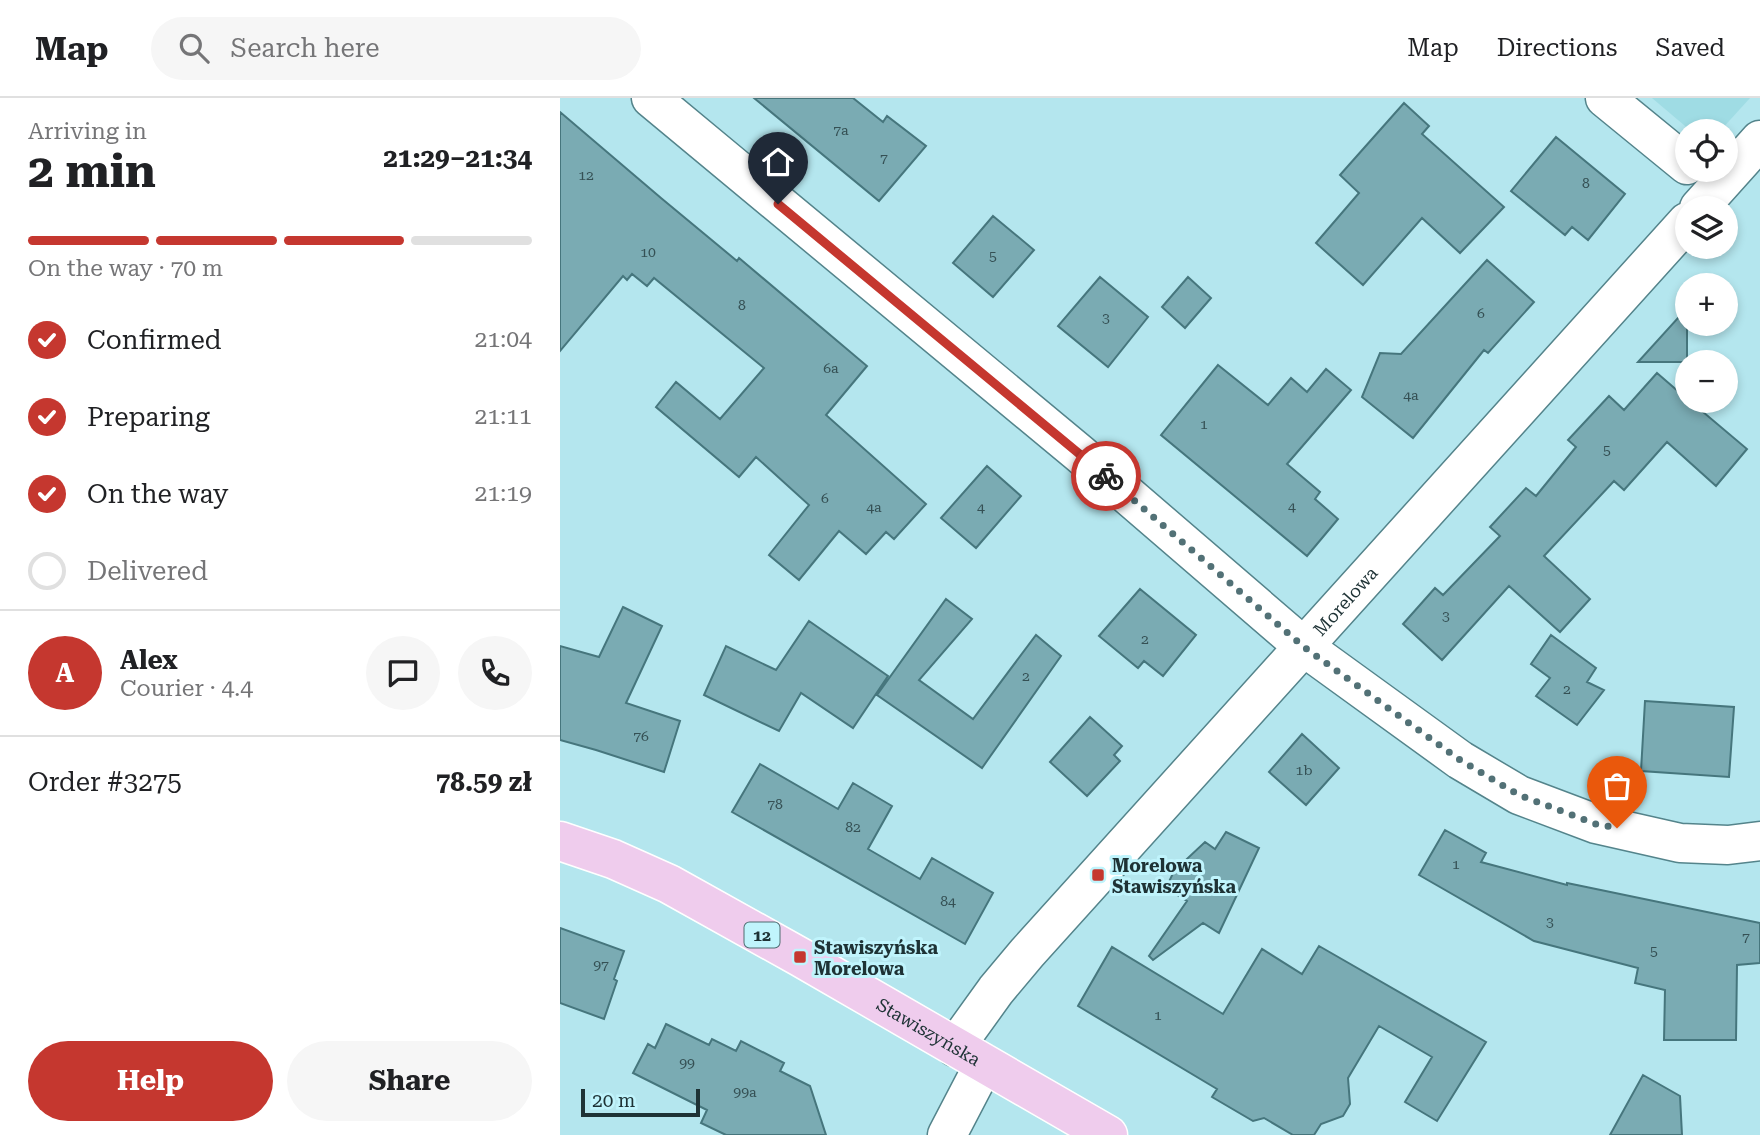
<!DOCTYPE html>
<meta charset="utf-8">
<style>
:root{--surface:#fff;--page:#f6f6f6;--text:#202124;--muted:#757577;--line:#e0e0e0;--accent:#c5372f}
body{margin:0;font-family:"Roboto Serif",serif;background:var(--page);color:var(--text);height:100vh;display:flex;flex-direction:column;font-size:26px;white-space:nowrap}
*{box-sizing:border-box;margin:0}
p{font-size:23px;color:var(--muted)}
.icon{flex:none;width:38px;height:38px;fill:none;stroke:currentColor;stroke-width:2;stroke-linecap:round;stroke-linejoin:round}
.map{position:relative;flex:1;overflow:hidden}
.side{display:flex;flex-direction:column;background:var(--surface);width:560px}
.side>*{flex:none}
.fabs{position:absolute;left:1115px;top:21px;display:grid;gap:14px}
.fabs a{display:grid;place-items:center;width:63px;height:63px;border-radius:50%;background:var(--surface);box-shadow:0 4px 10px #0003;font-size:35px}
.scale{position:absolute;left:21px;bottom:18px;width:119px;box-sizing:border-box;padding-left:7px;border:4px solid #1e3235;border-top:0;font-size:19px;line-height:24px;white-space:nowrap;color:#1e3235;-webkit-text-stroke:5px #c0f4fc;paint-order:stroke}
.pin{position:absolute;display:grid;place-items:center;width:60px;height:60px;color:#fff;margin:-72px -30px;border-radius:50% 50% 50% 0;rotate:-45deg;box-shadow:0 0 7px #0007}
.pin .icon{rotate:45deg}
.courier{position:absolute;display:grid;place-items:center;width:70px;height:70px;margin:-35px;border:5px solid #c5372f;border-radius:50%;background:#fff;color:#222;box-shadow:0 2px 9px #0007}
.summary em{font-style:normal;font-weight:700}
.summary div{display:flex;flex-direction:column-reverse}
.summary{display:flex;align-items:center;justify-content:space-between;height:119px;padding:0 28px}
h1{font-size:46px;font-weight:700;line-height:52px}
.bar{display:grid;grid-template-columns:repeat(4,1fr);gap:10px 7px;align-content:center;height:84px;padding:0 28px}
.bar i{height:9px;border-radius:5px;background:var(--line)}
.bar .current{background:var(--accent)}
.bar p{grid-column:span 4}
.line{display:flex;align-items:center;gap:18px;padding:0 28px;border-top:2px solid var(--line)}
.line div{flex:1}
.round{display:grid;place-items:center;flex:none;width:74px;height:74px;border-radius:37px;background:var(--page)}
ol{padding:0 28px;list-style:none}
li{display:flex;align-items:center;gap:21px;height:77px}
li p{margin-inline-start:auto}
li .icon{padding:7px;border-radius:50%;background:var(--accent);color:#fff;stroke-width:4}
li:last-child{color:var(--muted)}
li i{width:38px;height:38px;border:4px solid var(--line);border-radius:50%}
.cta{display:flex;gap:14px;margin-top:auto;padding:14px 28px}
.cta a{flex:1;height:80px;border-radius:42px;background:var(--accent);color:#fff;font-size:28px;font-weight:700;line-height:80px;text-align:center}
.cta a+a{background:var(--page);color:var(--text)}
header{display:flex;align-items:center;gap:42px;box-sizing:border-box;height:98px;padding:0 35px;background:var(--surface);border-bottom:2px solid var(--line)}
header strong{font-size:33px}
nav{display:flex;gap:38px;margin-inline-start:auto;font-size:24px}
.search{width:490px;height:63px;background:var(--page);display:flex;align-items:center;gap:18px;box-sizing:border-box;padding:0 24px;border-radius:38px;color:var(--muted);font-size:26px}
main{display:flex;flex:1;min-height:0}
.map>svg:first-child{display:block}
.built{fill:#9fdce4}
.building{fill:#7aabb3;stroke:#46767d;stroke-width:2}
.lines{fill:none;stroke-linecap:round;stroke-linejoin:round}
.minor-casing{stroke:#54848b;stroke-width:41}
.major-casing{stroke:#fff;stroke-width:41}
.minor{stroke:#fff;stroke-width:38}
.major{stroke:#efcced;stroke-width:38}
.done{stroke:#527176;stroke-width:7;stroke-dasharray:0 12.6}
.route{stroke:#c5372f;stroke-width:9}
.poi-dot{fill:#c5372f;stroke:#c0f4fc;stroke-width:2.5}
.labels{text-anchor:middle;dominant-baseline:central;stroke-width:6;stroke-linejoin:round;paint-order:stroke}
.number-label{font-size:14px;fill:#355054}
.shield{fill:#c0f4fc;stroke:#4f6c71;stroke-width:2}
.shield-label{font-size:16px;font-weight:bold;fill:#1e3235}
.street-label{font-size:18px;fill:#1e3235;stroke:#c0f4fc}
.poi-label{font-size:18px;font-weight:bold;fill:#1e3235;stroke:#c0f4fc;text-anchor:start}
</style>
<header>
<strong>Map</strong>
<div class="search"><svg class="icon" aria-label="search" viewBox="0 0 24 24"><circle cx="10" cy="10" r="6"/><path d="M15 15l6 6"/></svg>Search here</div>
<nav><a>Map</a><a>Directions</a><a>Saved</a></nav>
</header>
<main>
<section class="side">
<div class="summary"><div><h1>2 min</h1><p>Arriving in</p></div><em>21:29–21:34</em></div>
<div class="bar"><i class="current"></i><i class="current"></i><i class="current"></i><i></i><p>On the way · 70 m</p></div>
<ol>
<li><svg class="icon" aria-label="check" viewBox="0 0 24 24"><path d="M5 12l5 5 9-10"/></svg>Confirmed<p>21:04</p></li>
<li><svg class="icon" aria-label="check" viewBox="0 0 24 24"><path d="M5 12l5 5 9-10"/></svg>Preparing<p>21:11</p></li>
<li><svg class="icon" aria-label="check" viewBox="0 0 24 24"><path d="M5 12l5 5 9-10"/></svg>On the way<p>21:19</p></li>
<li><i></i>Delivered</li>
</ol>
<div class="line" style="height:126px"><b class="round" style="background:var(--accent);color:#fff">A</b><div><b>Alex</b><p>Courier · 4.4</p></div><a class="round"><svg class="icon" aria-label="chat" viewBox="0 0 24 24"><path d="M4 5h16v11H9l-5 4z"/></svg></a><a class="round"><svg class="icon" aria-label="phone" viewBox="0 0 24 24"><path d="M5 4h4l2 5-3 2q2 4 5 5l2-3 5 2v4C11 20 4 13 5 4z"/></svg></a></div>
<div class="line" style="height:91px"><div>Order #3275</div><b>78.59 zł</b></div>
<div class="cta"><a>Help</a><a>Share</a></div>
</section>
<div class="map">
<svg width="1200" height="1037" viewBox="0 0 1200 1037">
<rect width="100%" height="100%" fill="#b4e6ee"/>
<!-- built -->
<path class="built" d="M 1092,0 L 1190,0 L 1160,33 L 1131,33 Z"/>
<!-- building -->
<path class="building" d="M 194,0 L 293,0 L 323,24 L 327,18 L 366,48 L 319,103 Z
M 844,5 L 869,28 L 862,36 L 944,109 L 900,155 L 862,120 L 803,187 L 756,145 L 799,95 L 780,77 Z
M 0,14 L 101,100 L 177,163 L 179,160 L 307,268 L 266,317 L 366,406 L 334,441 L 326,434 L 306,456 L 279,433 L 239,482 L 209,457 L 249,407 L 196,359 L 179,379 L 96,309 L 116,284 L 160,321 L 204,270 L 94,180 L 87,188 L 72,176 L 67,182 L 63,178 L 0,253 Z
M 996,39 L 1065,96 L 1028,142 L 1012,129 L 1005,137 L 951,93 Z
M 433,118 L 474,152 L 433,199 L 393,165 Z
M 927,162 L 974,204 L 928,255 L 924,252 L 853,340 L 802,299 L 820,255 L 841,256 Z
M 540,179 L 588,219 L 548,269 L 498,228 Z
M 628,179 L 651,200 L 625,230 L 602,209 Z
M 1127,210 L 1127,264 L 1078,264 Z
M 658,267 L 708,307 L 731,280 L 747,294 L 766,271 L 791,292 L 727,366 L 760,394 L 755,401 L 778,421 L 747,458 L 601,337 Z
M 1097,275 L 1127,301 L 1127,303 L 1130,303 L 1187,351 L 1156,388 L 1107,344 L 1064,392 L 1054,383 L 984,458 L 1030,501 L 1000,534 L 949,488 L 882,562 L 843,526 L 875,490 L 883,497 L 940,438 L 930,429 L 966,390 L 976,398 L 1016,349 L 1008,342 L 1049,298 L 1064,312 Z
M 427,368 L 461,398 L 416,450 L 381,420 Z
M 580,491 L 636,537 L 603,578 L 584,563 L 578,570 L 539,538 Z
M 386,501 L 412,521 L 359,582 L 413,621 L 476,537 L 501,558 L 422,670 L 317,597 Z
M 63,509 L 102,528 L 66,605 L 120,623 L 104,674 L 36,652 L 0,642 L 0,548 L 39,559 Z
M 249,523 L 328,578 L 293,630 L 241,595 L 219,633 L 144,597 L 166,548 L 216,572 Z
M 991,537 L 1036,570 L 1027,584 L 1044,592 L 1017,627 L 976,598 L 990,580 L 971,566 Z
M 1085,603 L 1174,609 L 1169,679 L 1081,673 Z
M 530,619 L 562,648 L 554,657 L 560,663 L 527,698 L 490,664 Z
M 742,636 L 779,670 L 746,707 L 709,674 Z
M 200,666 L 278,711 L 293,685 L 332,708 L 308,751 L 360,781 L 372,760 L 433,795 L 405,846 L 172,714 Z
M 885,732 L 926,755 L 921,764 L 1007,787 L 1007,785 L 1200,825 L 1200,865 L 1177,867 L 1176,942 L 1104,942 L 1105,892 L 1075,885 L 1078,870 L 974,843 L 859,777 Z
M 666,734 L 699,750 L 659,835 L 643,825 L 593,862 L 589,858 L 627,803 L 606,790 L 614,773 L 645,744 L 655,751 Z
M 0,830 L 64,853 L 54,881 L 57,883 L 44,921 L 0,905 Z
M 759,848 L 926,944 L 877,1023 L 845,1004 L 872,959 L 819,928 L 788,980 L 790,1006 L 783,1018 L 761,1026 L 754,1037 L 733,1037 L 704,1020 L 693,1023 L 652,999 L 657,991 L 518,908 L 552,849 L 663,916 L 702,851 L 742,876 Z
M 106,926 L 149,947 L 152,941 L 176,953 L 181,943 L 224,965 L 220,973 L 250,988 L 266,1037 L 166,1037 L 141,1025 L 147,1012 L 73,975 L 88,946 L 95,950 Z
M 1083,977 L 1120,998 L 1122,1037 L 1050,1037 Z"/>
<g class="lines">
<defs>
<g id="minor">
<path d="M 91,0 L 520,356 L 744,549 L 900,662 L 959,697 L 1036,726 L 1120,745 L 1168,747 L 1200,743"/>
<path d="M 1045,0 L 1127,67"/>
<path d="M 1139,110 L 1200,42"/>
<path id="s1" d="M 395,949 L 436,892 L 467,855 L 1127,124"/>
<path d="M 387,1037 L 424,966"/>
</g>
<g id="major">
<path id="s2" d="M 0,743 L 53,761 L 109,786 L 240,859 L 548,1037"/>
</g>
</defs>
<!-- minor casing -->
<use href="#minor" class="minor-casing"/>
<!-- major casing -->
<use href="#major" class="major-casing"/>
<!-- minor -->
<use href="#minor" class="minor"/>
<!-- major -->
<use href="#major" class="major"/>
</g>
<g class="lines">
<!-- done -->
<path class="done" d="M 546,378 L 744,549 L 900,662 L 959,697 L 1036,726 L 1057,730"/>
<!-- route -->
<path class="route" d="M 218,106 L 546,378"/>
</g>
<!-- markers -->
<g class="poi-dot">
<rect x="531" y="770" width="14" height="14" rx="3.5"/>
<rect x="233" y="852" width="14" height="14" rx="3.5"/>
</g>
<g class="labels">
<!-- number labels -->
<g class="number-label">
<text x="281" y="32">7a</text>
<text x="324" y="60">7</text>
<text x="26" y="77">12</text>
<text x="1026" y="85">8</text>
<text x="88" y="154">10</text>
<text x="433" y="158">5</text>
<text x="182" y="207">8</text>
<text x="921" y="215">6</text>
<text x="546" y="220">3</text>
<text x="271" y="270">6a</text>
<text x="851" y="297">4a</text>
<text x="644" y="326">1</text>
<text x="1047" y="352">5</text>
<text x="265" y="400">6</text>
<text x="732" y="408">4</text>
<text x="314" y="409">4a</text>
<text x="421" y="409">4</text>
<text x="886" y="518">3</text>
<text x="585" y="541">2</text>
<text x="466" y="578">2</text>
<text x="1007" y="591">2</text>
<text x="81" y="638">76</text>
<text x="744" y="672">1b</text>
<text x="215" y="706">78</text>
<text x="293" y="729">82</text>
<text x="896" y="766">1</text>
<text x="388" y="803">84</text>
<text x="990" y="824">3</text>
<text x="1186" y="839">7</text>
<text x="1094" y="853">5</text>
<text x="41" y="867">97</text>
<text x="598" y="917">1</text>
<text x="127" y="965">99</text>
<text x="185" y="994">99a</text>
</g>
<!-- shield labels -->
<rect class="shield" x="184.5" y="824.5" width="35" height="25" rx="5"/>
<g class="shield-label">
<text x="202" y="837">12</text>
</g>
<!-- street labels -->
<g class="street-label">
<text stroke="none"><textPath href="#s1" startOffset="593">Morelowa</textPath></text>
<text stroke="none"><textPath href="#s2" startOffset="416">Stawiszyńska</textPath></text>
</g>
<!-- poi labels -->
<g class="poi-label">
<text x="552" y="767">Morelowa<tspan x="552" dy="21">Stawiszyńska</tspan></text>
<text x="254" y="849">Stawiszyńska<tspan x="254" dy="21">Morelowa</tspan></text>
</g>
</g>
</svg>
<div class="fabs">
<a><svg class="icon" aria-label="locate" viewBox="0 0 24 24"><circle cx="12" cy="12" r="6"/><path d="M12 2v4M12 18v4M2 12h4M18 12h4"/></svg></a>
<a><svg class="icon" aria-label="layers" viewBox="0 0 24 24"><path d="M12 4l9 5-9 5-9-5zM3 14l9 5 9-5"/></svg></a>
<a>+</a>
<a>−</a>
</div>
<div class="scale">20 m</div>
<div class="pin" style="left:1057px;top:730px;background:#ea580c"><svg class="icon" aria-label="bag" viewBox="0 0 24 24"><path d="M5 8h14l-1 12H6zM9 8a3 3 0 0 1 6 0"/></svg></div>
<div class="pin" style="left:218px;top:106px;background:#1f2937"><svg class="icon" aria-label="home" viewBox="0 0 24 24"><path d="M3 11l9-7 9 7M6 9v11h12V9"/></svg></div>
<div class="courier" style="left:546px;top:378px"><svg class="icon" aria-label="bike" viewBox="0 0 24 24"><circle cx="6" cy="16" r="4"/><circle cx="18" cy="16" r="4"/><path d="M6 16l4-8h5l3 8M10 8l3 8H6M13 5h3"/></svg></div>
</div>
</main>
